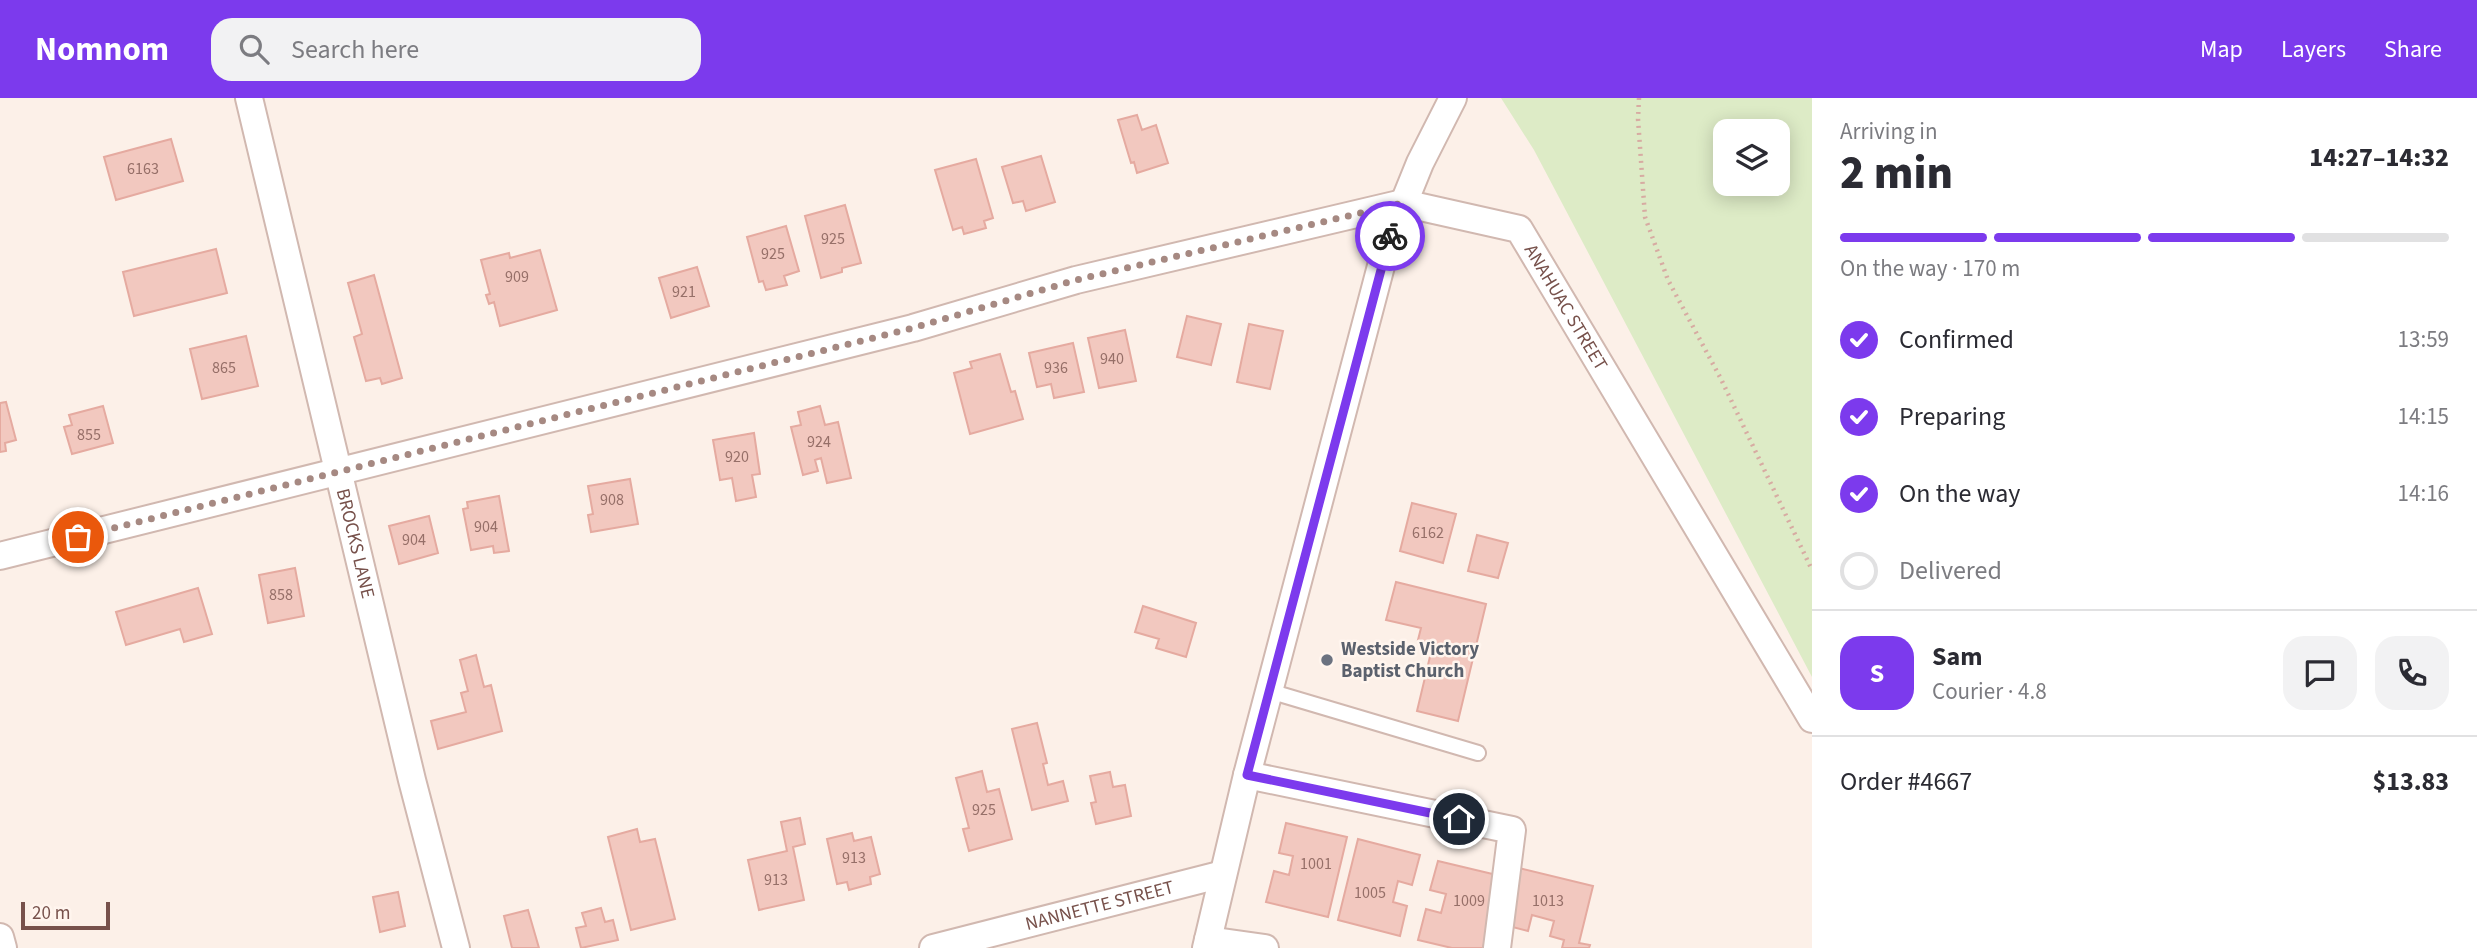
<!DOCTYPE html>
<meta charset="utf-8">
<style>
:root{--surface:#fff;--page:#f2f2f3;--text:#2b2b33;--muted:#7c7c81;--line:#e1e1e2;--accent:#7c3aed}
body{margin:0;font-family:"Source Sans 3",sans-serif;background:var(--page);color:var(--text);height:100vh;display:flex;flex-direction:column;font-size:26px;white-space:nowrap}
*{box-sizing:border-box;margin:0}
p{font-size:23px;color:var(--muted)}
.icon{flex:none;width:38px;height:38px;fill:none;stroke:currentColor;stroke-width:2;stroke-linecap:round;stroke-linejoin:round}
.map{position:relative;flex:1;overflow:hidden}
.drawer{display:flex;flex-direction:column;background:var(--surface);width:665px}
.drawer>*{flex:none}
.buttons{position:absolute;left:1713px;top:21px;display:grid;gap:14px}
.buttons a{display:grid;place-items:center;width:77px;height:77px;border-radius:14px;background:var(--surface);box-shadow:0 4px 18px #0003;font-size:35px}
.scale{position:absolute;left:21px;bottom:18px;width:89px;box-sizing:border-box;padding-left:7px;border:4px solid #77514b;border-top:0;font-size:19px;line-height:24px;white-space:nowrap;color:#77514b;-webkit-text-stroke:5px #fff5ee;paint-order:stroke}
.pin{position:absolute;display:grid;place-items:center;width:60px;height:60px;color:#fff;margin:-30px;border:4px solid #fff;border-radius:50%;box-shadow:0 2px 7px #0007}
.courier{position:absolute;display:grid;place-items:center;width:70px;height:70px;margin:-35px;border:5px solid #7c3aed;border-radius:50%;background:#fff;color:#222;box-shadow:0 2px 9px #0007}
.headline em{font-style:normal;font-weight:800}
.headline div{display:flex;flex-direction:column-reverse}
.headline{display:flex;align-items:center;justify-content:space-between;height:119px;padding:0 28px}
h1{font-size:46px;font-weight:800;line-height:52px}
.bar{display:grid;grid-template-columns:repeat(4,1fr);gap:10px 7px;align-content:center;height:84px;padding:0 28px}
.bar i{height:9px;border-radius:5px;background:var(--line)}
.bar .active{background:var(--accent)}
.bar p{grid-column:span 4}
.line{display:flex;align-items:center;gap:18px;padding:0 28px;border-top:2px solid var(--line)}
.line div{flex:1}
.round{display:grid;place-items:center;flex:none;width:74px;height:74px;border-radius:21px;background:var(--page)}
ol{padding:0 28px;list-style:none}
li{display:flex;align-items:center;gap:21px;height:77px}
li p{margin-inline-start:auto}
li .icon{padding:7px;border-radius:50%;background:var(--accent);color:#fff;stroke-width:4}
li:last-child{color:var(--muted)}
li i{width:38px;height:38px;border:4px solid var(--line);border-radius:50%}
header{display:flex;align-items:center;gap:42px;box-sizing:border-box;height:98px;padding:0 35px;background:var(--accent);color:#fff}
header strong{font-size:33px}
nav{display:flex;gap:38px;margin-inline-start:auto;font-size:24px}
.search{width:490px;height:63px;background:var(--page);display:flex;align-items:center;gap:18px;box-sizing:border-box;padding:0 24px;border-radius:21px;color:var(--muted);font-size:26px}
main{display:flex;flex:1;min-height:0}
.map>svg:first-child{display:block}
.green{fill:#ddebc6;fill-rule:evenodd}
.building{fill:#f2c8bf;stroke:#e5aaa0;stroke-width:2}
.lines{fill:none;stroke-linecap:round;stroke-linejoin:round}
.lane-casing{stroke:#d1b8b0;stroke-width:18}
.street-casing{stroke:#d1b8b0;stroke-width:30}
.path{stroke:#d7aba2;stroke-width:4.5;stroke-dasharray:2 5;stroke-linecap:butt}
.lane{stroke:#fff;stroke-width:14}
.street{stroke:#fff;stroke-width:26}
.done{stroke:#a68982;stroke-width:7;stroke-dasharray:0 12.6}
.route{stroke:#7c3aed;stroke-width:9}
.worship-dot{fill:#6b7280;stroke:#fff5ee;stroke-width:2.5}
.labels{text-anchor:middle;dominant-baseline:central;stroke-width:5;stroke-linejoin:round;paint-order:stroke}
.number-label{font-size:16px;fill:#966f68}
.street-label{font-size:19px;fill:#77514b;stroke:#fff5ee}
.worship-label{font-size:19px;font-weight:bold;fill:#5b616d;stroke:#fff5ee;text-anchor:start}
</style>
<header>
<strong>Nomnom</strong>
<div class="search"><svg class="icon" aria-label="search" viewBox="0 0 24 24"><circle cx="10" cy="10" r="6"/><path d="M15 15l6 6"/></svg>Search here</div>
<nav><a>Map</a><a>Layers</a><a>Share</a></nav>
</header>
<main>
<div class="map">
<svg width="1812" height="850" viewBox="0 0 1812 850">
<rect width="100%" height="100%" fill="#fcf0e8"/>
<!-- green -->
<path class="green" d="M 1501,0 L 1812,0 L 1812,579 L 1534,52 ZM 1726,33 L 1778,33 L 1778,86 L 1726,86 Z"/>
<!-- building -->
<path class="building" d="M 1137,17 L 1142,32 L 1156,27 L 1168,65 L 1137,75 L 1134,64 L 1131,65 L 1118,22 Z
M 171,41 L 183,83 L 116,102 L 104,59 Z
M 1041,58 L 1055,104 L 1026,113 L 1023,103 L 1013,105 L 1002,69 Z
M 976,61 L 993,120 L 984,123 L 986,130 L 964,136 L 962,129 L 953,132 L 935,72 Z
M 845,107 L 861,165 L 842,170 L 842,174 L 821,180 L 805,118 Z
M 786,128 L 799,173 L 784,178 L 787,187 L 766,192 L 763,183 L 759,184 L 747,139 Z
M 216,151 L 227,195 L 134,218 L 123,174 Z
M 540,152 L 557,212 L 500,228 L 494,204 L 489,206 L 486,197 L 490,196 L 481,162 L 509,155 L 510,160 Z
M 697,169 L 709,208 L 671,220 L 659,180 Z
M 374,177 L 402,280 L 382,286 L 380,280 L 366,283 L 354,239 L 362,236 L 348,185 Z
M 1187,218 L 1221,226 L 1211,267 L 1177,259 Z
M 1249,226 L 1283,233 L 1270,291 L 1237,284 Z
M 1125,232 L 1136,283 L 1099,290 L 1088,240 Z
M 246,238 L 258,288 L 202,301 L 190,251 Z
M 1073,245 L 1084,294 L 1054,300 L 1051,286 L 1037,289 L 1029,255 Z
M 1000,256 L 1011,294 L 1015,293 L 1023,321 L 970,336 L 954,275 L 972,270 L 970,264 Z
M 6,304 L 16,342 L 5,345 L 6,353 L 0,354 L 0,305 Z
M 103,308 L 113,345 L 72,356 L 64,329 L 72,327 L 69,317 Z
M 820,308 L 825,327 L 838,324 L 851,380 L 827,385 L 821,360 L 815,362 L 818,373 L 803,377 L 791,329 L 801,327 L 798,314 Z
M 754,335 L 760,376 L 752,377 L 756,399 L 736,403 L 732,380 L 720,382 L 713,342 Z
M 630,381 L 638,426 L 591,434 L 588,417 L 593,416 L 588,388 Z
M 499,398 L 509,453 L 494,455 L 493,448 L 471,452 L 463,411 L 468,410 L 467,404 Z
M 1412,405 L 1456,416 L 1443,465 L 1400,453 Z
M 429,418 L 438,455 L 399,466 L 389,428 Z
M 1477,437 L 1508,445 L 1498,480 L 1468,473 Z
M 295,470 L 304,518 L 268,525 L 259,477 Z
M 1396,484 L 1486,506 L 1458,623 L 1417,613 L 1433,546 L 1418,542 L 1421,530 L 1386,522 Z
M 198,490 L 212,536 L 184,544 L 180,531 L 126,547 L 116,514 Z
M 1143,508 L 1196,525 L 1186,559 L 1156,550 L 1159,541 L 1135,534 Z
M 476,557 L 484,589 L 491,587 L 502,633 L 438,651 L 431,623 L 466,614 L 461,595 L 468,593 L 460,562 Z
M 1037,625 L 1047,665 L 1043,666 L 1048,687 L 1063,683 L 1068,703 L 1032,712 L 1012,631 Z
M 982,673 L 987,694 L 999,691 L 1012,741 L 969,753 L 963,731 L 969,730 L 956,680 Z
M 1110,674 L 1113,689 L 1125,687 L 1131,718 L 1096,726 L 1091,705 L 1096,704 L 1090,678 Z
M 800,720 L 805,746 L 793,749 L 804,802 L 759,812 L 748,762 L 787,753 L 781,724 Z
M 1286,725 L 1347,739 L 1328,819 L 1266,804 L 1274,773 L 1289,777 L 1293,758 L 1279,755 Z
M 637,731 L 640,744 L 655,741 L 675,821 L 631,832 L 608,739 Z
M 852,735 L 854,743 L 871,739 L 880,776 L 870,779 L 871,786 L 849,792 L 847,784 L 837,786 L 827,741 Z
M 1358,741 L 1420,757 L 1412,787 L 1398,783 L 1393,804 L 1407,808 L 1400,838 L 1338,822 Z
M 1438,763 L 1501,778 L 1483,850 L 1452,850 L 1418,842 L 1426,811 L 1441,815 L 1446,796 L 1430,792 Z
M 1515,769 L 1593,788 L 1579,845 L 1590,847 L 1589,850 L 1562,850 L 1564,842 L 1550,838 L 1554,823 L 1532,817 L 1528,833 L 1501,826 Z
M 398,794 L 405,828 L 380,834 L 373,799 Z
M 601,810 L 605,824 L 613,822 L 618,842 L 581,850 L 576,830 L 586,828 L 582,815 Z
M 528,812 L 539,850 L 512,850 L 504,818 Z"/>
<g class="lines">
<defs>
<path id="lane" d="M 1269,593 L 1478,655"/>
<g id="street">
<path id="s1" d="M 249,0 L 412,682 L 456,850"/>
<path id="s2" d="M 0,458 L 913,230 L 1076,182 L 1403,105 L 1519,131 L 1812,621"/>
<path d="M 1247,677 L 1512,732 L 1497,850"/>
<path d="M 0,839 L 3,850"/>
<path d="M 1208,842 L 1265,850"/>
<path id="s3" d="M 933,850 L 1223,776"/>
<path d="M 1206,850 L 1247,677 L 1386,149 L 1420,65 L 1453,0"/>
</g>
</defs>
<!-- lane casing -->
<use href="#lane" class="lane-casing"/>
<!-- street casing -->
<use href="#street" class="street-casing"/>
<!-- path -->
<path class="path" d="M 1639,0 L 1638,21 L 1645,119 L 1668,182 L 1721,281 L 1812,472"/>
<!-- lane -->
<use href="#lane" class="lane"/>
<!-- street -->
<use href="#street" class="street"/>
</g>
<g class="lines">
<!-- done -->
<path class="done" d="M 78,439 L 913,230 L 1076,182 L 1403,105 L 1390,138"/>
<!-- route -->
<path class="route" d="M 1390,138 L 1247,677 L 1459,721"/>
</g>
<!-- markers -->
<circle class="worship-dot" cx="1327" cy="562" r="7"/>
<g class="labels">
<!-- number labels -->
<g class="number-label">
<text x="143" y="71">6163</text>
<text x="833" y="141">925</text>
<text x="773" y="156">925</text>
<text x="517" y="179">909</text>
<text x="684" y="194">921</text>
<text x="1112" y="261">940</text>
<text x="224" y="270">865</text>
<text x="1056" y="270">936</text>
<text x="89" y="337">855</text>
<text x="819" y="344">924</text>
<text x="737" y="359">920</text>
<text x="612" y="402">908</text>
<text x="486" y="429">904</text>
<text x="1428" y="435">6162</text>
<text x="414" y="442">904</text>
<text x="281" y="497">858</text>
<text x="984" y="712">925</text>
<text x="854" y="760">913</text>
<text x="1316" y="766">1001</text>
<text x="776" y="782">913</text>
<text x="1370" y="795">1005</text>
<text x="1469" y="803">1009</text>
<text x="1548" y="803">1013</text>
</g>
<!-- street labels -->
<g class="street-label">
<text stroke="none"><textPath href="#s2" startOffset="1657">ANAHUAC STREET</textPath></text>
<text stroke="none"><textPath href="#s1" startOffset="458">BROCKS LANE</textPath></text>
<text stroke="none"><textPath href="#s3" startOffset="172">NANNETTE STREET</textPath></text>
</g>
<!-- worship labels -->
<g class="worship-label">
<text x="1341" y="551">Westside Victory<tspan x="1341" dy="22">Baptist Church</tspan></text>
</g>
</g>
</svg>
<div class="buttons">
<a><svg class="icon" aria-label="layers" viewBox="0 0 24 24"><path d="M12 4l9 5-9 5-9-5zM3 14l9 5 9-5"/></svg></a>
</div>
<div class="scale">20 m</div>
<div class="pin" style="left:78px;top:439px;background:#ea580c"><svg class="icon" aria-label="bag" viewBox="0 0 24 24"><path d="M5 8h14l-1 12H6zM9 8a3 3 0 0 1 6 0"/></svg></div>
<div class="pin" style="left:1459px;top:721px;background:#1f2937"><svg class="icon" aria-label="home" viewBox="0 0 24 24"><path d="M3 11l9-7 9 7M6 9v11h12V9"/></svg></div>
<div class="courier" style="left:1390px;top:138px"><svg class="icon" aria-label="bike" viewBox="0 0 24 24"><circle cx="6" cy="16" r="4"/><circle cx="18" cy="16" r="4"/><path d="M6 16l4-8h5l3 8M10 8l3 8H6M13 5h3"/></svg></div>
</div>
<section class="drawer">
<div class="headline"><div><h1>2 min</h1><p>Arriving in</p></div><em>14:27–14:32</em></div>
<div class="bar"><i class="active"></i><i class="active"></i><i class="active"></i><i></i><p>On the way · 170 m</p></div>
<ol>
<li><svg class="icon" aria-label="check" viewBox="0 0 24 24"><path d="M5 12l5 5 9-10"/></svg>Confirmed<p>13:59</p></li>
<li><svg class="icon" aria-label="check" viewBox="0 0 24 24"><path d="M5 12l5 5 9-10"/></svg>Preparing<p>14:15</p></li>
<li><svg class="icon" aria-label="check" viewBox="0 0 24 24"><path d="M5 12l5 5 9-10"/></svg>On the way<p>14:16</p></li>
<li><i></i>Delivered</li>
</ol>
<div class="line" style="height:126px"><b class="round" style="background:var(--accent);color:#fff">S</b><div><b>Sam</b><p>Courier · 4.8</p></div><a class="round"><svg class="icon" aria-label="chat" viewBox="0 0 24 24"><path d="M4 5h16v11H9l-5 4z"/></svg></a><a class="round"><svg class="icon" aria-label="phone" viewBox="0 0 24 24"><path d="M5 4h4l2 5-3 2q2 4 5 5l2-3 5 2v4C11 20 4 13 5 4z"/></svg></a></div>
<div class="line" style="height:91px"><div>Order #4667</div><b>$13.83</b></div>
</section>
</main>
